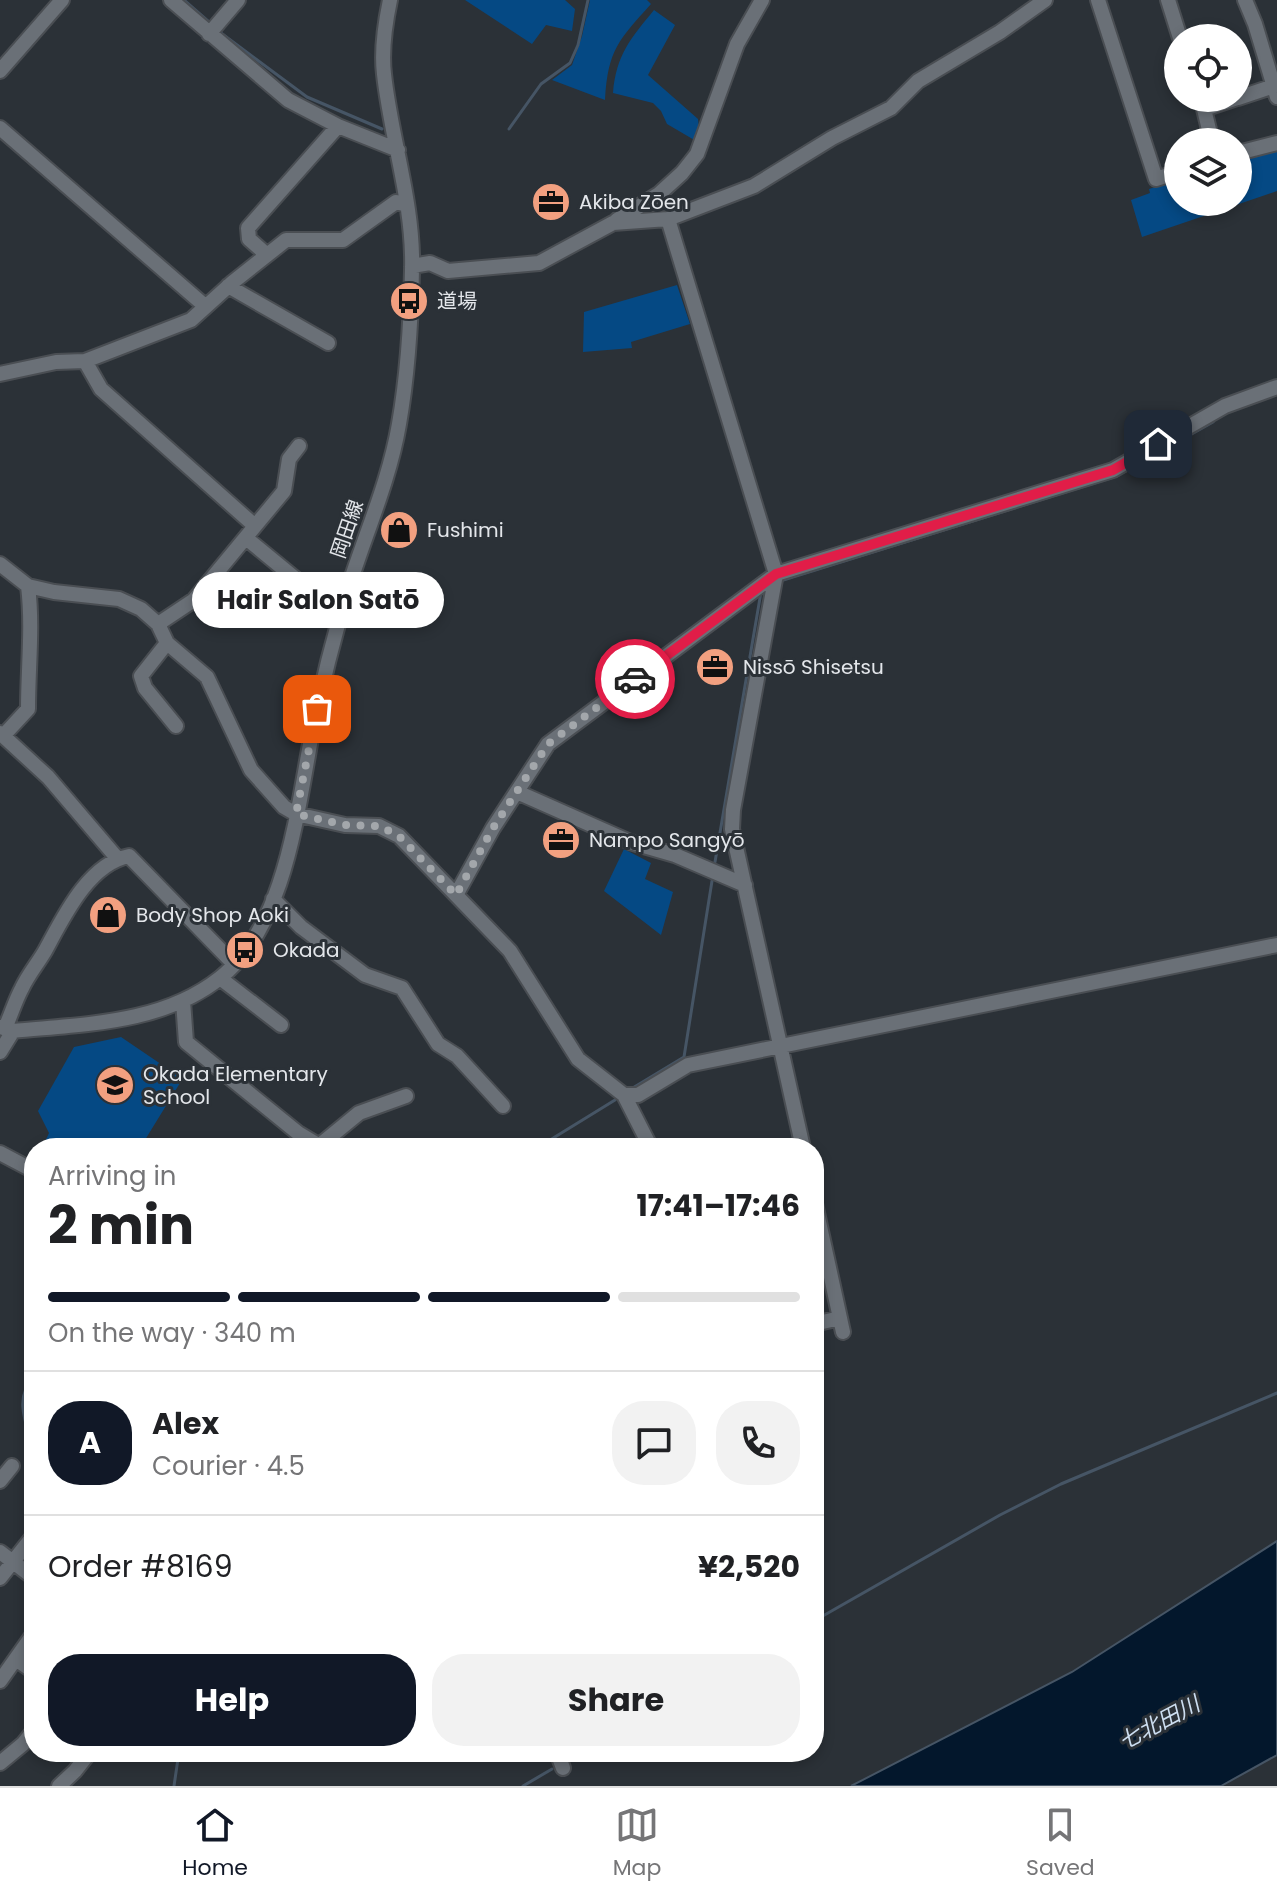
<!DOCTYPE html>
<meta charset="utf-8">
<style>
:root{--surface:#fff;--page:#f2f2f2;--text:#202124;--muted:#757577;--line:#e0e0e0;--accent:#111827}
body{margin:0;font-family:Poppins,"Noto Sans JP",sans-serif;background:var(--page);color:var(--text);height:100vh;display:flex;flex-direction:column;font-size:30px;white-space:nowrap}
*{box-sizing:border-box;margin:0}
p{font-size:26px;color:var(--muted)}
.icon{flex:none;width:44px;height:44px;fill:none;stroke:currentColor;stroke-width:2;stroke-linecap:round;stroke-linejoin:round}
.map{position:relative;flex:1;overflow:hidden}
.sheet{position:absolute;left:24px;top:1138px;width:800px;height:624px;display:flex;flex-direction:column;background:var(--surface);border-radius:32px;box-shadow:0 4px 12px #0003}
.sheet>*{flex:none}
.fabs{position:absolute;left:1164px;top:24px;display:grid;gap:16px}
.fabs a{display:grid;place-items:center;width:88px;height:88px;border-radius:50%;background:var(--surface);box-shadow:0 4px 12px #0003;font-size:40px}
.pin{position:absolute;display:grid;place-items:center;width:68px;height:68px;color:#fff;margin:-34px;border-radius:16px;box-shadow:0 4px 12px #0006}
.courier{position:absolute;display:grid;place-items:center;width:80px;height:80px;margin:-40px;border:6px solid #e11d48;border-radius:50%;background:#fff;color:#222;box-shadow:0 2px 10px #0007}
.bubble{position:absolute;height:56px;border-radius:28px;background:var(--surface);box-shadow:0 4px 12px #0003;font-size:26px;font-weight:700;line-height:56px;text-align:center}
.headline em{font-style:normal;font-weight:700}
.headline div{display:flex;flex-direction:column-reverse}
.headline{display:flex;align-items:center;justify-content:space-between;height:136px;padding:0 24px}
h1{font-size:52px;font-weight:700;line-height:60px}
.bar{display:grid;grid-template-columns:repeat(4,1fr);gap:12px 8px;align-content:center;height:96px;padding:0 24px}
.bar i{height:10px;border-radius:6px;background:var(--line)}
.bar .active{background:var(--accent)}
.bar p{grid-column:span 4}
.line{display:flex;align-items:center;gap:20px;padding:0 24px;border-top:2px solid var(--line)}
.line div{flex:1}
.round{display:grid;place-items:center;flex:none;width:84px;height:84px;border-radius:32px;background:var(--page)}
.cta{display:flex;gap:16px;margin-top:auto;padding:16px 24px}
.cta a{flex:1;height:92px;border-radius:32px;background:var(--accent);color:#fff;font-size:32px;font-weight:700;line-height:92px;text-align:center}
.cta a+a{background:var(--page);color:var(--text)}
.dock{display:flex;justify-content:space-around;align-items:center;height:112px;border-top:2px solid var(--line);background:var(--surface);font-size:22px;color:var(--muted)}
.dock a{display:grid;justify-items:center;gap:4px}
.dock .active{color:var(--accent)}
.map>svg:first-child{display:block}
.green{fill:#054984}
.water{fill:#03172c;stroke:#465565;stroke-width:2}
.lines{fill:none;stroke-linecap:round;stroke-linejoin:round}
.stream{stroke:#465565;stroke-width:3}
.minor-casing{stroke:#4a4e53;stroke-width:18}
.minor{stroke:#6a7077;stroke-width:14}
.done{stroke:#a3a7ab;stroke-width:8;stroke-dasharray:0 14.4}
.route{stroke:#e11d48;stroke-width:10}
.labels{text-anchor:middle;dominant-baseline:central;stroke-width:6;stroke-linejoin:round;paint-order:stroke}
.poi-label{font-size:20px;fill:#e3e6ea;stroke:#2b3137;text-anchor:start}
.street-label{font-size:20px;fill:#e3e6ea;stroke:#2b3137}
.water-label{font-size:22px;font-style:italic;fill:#cddef0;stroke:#2b3137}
</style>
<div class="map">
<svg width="1277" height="1786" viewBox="0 0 1277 1786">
<rect width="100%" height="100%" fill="#2b3137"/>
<!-- green -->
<path class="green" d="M 465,0 L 565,0 L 575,9 L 572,31 L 546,25 L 532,44 Z
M 590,0 L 647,0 L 651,4 C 619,40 608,49 605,100 L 552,80 L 572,65 L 582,36 Z
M 654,10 L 675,25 L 648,75 L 698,119 L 699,128 L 696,141 L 667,124 L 661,111 L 653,103 L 613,93 C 616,55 631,38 654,10 Z
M 1277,151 L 1277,191 L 1142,237 L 1131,200 L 1150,193 L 1149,189 L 1178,180 L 1178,202 L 1238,202 L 1238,162 Z
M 677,285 L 690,324 L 631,342 L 632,348 L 583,352 L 584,312 Z
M 624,849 L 651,863 L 645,879 L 673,892 L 661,935 L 604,891 Z
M 121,1037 L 177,1075 L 180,1083 L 140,1148 L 130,1145 L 128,1148 L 42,1148 L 49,1133 L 38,1111 L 74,1047 Z"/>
<!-- water -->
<path class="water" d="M 1277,1541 L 1277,1755 L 1221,1786 L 851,1786 L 1072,1672 Z"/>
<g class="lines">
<!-- stream -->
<path class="stream" d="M 184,0 L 209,22
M 221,33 L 307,97 L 382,129
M 509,129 L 541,84 L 570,63 L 578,45 L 588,0
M 780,581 L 1117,476 L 1213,422
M 715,862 L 761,592
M 631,1089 L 684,1057 L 712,881
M 396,1148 L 406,1143 L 459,1148
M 537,1148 L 615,1100
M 34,1379 C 12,1397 28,1428 34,1452
M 814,1621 L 1000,1515 L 1061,1484 L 1277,1393
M 574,1757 L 583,1752
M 174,1786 L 179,1752
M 523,1786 L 552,1769"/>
<defs>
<path id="minor" d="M 171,0 L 288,100 L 338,126 L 398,150
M 1098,0 L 1156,179 L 1178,172
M 1168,0 L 1180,38
M 1245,0 L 1255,24 L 1277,97
M 209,34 L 238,0
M 0,71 L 62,0
M 1238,98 L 1277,85
M 0,128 L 205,306
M 1212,142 L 1204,109 L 1237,98
M 1238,153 L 1277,143
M 668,219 L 776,574 L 733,810 L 732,829 L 803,1148
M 617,220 L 659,194 L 682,173 L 697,154 L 737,44 L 762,0
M 267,255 L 249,239 L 248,228 L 338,126
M 412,266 L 430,263 L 448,271 L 539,263 L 613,223 L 668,219 L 754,186 L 832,138 L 891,108 L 918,81 L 1000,32 L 1045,0
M 228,286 L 328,343
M 85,361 L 101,389 L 255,526
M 0,374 L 56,362 L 85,361 L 191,320 L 233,282 L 286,240 L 343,240 L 396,202 L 407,205
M 246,538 L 314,594 L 341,611
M 0,564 L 28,586 L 54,592 L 119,599 L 141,609 L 158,624 L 167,643 L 207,677 L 251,770 L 284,807 L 296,814 L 345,825 L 379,826 L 399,836 L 510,951 L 578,1059 L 624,1095 L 638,1095 L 688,1065 L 1277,945
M 158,624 L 194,600 L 284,491 L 289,459 L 299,446
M 167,643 L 141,676 L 145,688 L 176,726
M 0,733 L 48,777 L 117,858
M 3,736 L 28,709 C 28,667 33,627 28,586
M 517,792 L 630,842 L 675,855 L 745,885
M 456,895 L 493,828 L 548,744 L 776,574 L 1113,470 L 1225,406 L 1277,387
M 273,899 L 301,927 L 365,975 L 402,988 L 438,1044 L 457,1056 L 503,1106
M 220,978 L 281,1025
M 183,1001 L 186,1042 L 298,1133 L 323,1148
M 0,1027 L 13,1031 C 84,1024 162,1024 220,978 C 292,920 298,793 317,709 C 324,677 332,645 341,613 C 358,549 388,489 399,424 C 408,373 411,321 412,270 C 414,204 391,139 384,74 C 381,49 385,24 390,0
M 5,1028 C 11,1015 15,1001 22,988 C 28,975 38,963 45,951 C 63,918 88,864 129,856 L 234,964
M 0,1052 L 13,1031
M 624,1095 L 651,1148
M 320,1145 L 359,1113 L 406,1096
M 0,1153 L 34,1171
M 814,1199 L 843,1332
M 814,1324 L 840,1318
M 0,1481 L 12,1466
M 0,1552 L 34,1578
M 0,1578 L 34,1535
M 16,1659 L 34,1672
M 0,1681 L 34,1633
M 557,1752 L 563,1768
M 0,1763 L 23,1744 L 34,1730
M 59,1786 L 75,1771 L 90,1752"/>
</defs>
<!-- minor casing -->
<use href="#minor" class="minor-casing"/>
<!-- minor -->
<use href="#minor" class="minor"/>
</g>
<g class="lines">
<!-- done -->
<path class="done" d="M 317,709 L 296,814 L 345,825 L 379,826 L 399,836 L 456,895 L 493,828 L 548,744 L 635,679"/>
<!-- route -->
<path class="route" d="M 635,679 L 776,574 L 1113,470 L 1158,444"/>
</g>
<!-- icons -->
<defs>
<symbol id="office-disc" viewBox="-11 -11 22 22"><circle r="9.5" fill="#f2a080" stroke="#2b3137"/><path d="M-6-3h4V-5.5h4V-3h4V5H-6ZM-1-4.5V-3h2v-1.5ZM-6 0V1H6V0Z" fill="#111"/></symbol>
<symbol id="bus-disc" viewBox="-11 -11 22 22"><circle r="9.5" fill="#f2a080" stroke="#2b3137"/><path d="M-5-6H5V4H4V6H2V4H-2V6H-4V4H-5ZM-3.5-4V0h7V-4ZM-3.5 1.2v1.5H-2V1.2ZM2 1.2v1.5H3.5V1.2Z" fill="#111"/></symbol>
<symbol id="shop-disc" viewBox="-11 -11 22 22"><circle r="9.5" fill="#f2a080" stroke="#2b3137"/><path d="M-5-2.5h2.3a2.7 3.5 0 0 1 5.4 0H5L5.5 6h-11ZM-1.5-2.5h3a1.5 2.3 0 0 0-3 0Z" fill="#111"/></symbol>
<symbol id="school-disc" viewBox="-11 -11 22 22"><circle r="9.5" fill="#f2a080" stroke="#2b3137"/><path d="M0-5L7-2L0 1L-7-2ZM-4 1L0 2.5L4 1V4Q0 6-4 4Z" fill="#111"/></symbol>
</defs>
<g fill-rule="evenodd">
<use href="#office-disc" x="529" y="180" width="44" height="44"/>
<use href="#bus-disc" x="387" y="279" width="44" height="44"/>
<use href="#shop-disc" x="377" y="508" width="44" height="44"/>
<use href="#office-disc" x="693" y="645" width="44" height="44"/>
<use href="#office-disc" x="539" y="818" width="44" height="44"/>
<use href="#shop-disc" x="86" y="893" width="44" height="44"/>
<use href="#bus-disc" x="223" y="928" width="44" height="44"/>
<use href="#school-disc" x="93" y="1063" width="44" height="44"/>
</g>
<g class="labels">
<!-- poi labels -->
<g class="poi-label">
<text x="579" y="202">Akiba Zōen</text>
<text x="437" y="301">道場</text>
<text x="427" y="530">Fushimi</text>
<text x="743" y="667">Nissō Shisetsu</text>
<text x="589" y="840">Nampo Sangyō</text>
<text x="136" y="915">Body Shop Aoki</text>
<text x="273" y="950">Okada</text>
<text x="143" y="1074">Okada Elementary<tspan x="143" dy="23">School</tspan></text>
</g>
<!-- street labels -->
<g class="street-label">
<text transform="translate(347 529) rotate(-71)">岡田線</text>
</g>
<!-- water labels -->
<g class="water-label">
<text transform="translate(1159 1723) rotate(-28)">七北田川</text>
</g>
</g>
</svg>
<div class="fabs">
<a><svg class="icon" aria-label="locate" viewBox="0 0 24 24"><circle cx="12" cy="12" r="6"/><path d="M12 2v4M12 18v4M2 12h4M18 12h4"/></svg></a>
<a><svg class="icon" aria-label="layers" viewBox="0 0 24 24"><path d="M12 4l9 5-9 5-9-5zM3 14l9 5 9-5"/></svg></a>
</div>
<div class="pin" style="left:317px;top:709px;background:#ea580c"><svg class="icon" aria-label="bag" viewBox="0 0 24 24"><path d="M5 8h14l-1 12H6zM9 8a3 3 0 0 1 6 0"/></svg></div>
<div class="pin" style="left:1158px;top:444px;background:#1f2937"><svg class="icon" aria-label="home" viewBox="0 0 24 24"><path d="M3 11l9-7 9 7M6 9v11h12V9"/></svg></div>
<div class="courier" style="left:635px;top:679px"><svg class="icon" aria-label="car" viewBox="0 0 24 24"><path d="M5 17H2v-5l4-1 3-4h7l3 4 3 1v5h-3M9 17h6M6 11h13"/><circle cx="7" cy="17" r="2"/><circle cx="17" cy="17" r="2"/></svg></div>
<div class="bubble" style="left:192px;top:572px;width:252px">Hair Salon Satō</div>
<section class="sheet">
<div class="headline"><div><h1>2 min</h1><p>Arriving in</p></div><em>17:41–17:46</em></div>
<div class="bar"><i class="active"></i><i class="active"></i><i class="active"></i><i></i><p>On the way · 340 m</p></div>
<div class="line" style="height:144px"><b class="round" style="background:var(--accent);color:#fff">A</b><div><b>Alex</b><p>Courier · 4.5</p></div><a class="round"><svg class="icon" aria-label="chat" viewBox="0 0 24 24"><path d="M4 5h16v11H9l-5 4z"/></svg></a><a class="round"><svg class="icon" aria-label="phone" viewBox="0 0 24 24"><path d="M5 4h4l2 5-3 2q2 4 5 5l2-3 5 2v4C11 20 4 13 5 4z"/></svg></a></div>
<div class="line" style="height:104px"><div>Order #8169</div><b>¥2,520</b></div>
<div class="cta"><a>Help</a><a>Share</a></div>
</section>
</div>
<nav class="dock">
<a class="active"><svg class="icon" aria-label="home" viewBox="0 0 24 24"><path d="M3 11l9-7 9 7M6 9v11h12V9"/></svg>Home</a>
<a><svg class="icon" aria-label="map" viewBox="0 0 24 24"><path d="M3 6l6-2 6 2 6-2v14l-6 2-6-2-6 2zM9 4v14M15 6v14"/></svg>Map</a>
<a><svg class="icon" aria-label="saved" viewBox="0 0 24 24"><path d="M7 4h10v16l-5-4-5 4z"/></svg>Saved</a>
</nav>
